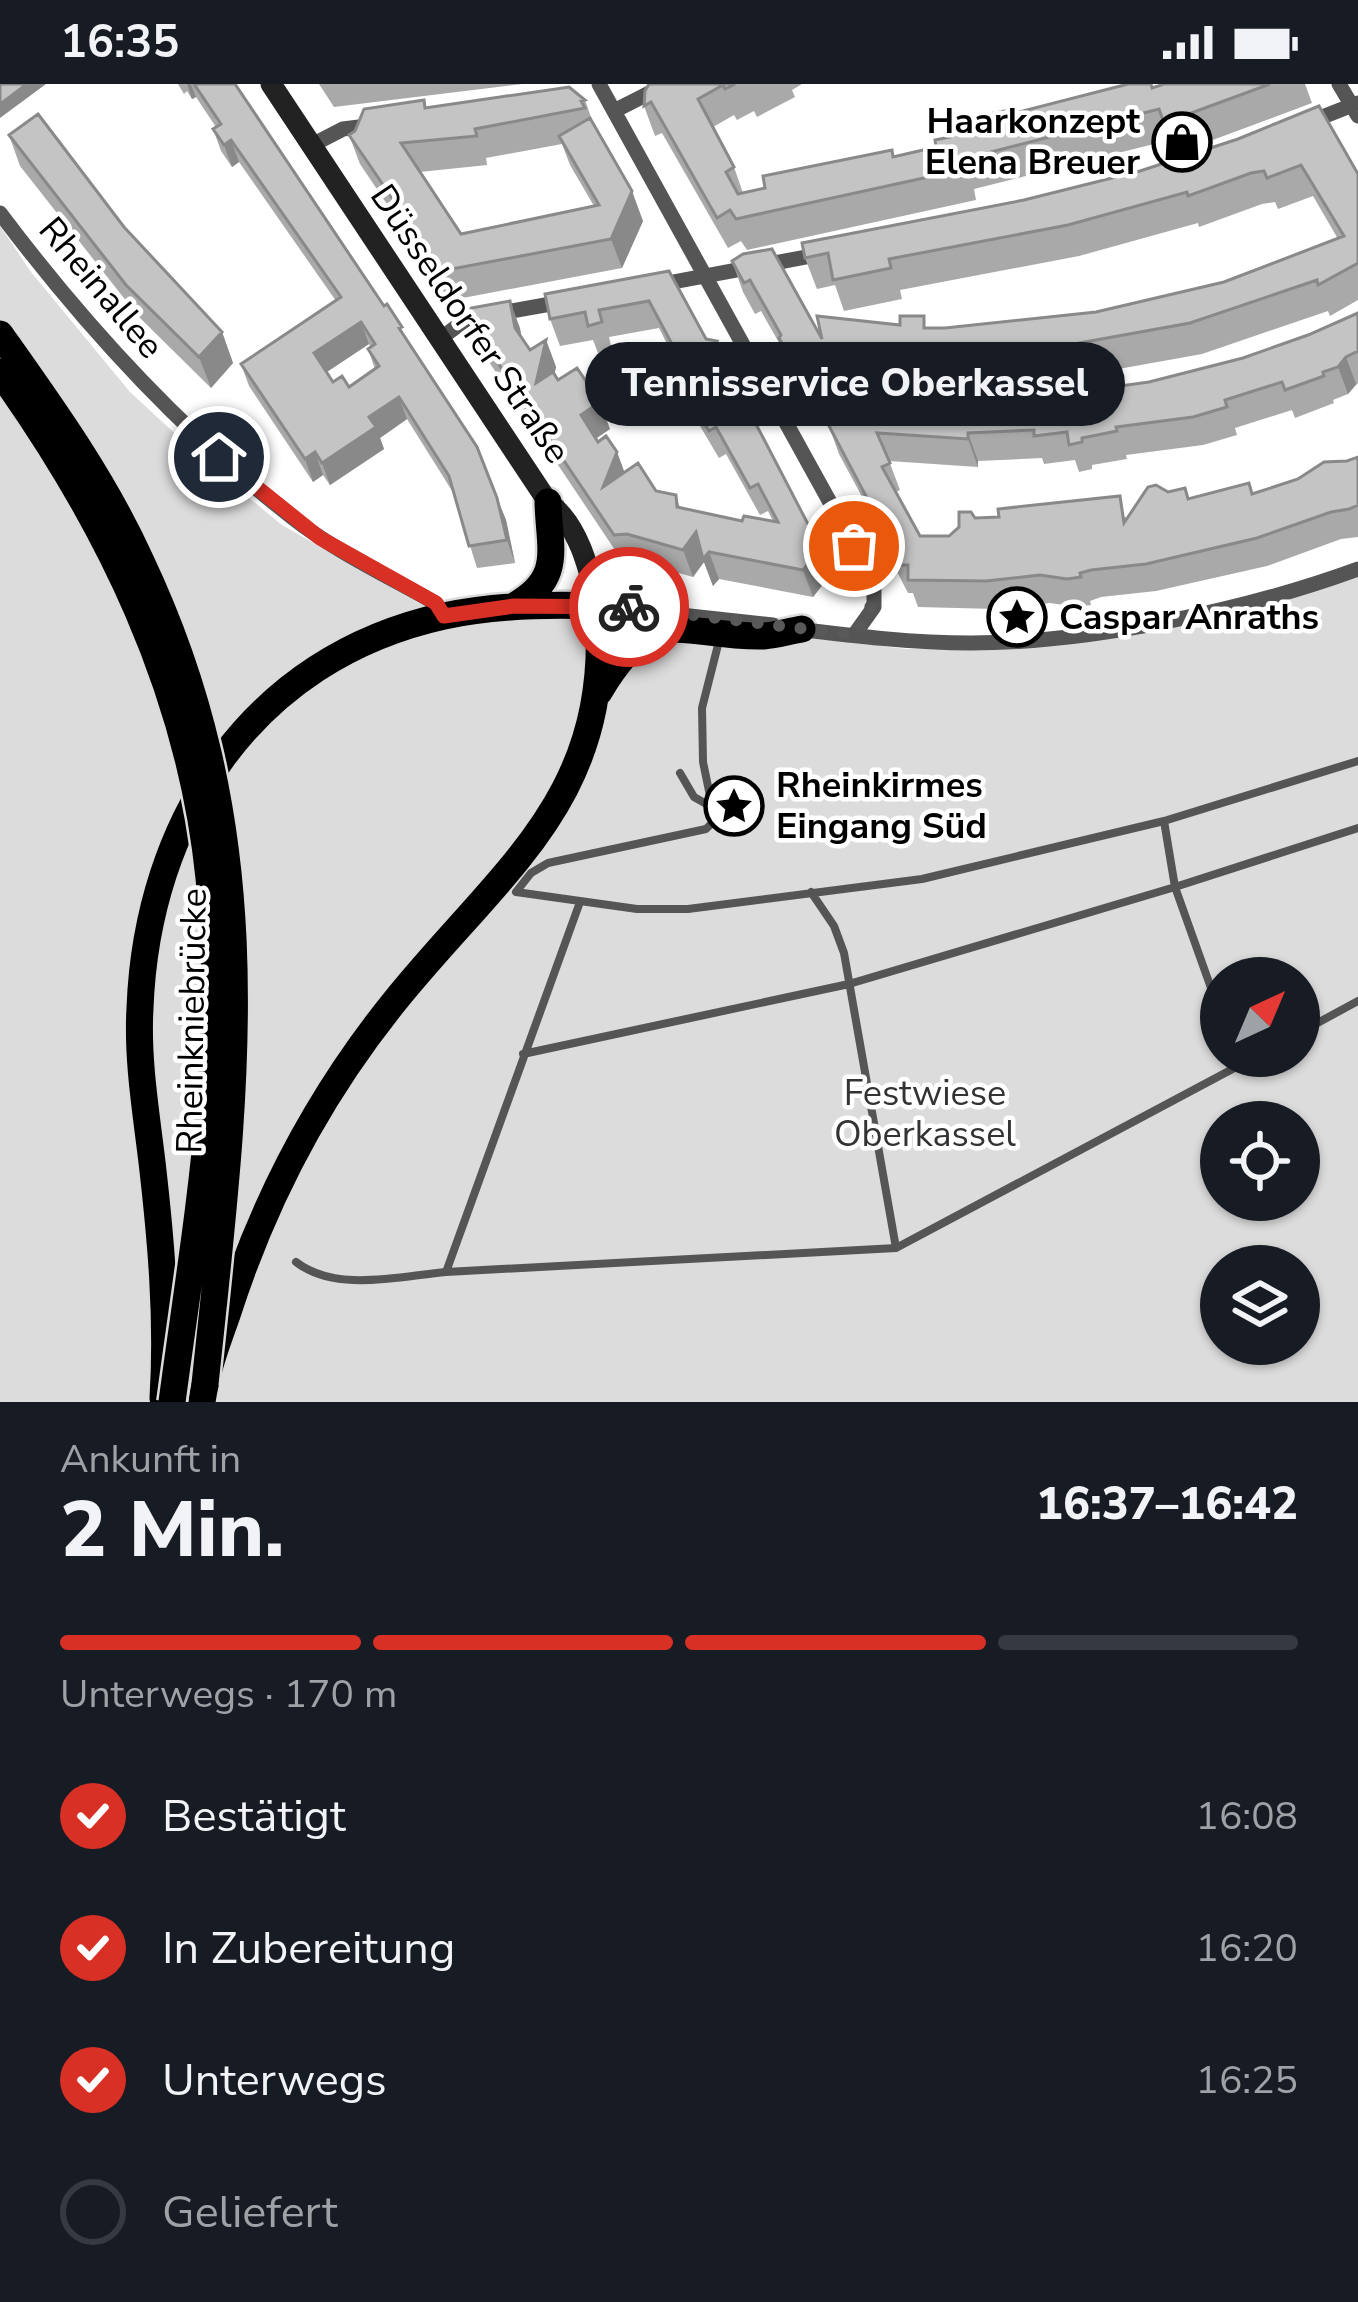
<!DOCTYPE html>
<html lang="de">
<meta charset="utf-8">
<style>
:root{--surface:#171b24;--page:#20242c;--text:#f1f3f6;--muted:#9ea1a6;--line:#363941;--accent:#d93025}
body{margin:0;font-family:"Nunito Sans",sans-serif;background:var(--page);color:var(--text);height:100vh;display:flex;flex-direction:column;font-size:45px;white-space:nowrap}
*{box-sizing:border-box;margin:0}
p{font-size:39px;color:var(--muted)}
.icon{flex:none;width:66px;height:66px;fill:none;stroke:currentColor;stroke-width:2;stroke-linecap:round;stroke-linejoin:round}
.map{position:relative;height:1318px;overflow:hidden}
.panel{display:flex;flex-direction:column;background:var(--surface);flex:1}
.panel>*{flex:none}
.needle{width:78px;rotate:44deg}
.controls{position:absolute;left:1200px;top:873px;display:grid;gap:24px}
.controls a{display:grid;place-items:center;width:120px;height:120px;border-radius:50%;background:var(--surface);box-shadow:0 3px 9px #0004;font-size:60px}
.pin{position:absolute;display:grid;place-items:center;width:102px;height:102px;color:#fff;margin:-51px;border:6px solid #fff;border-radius:50%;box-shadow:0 3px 12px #0007}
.courier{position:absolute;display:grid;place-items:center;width:120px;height:120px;margin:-60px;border:9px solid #d93025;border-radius:50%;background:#fff;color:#222;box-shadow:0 3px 15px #0007}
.bubble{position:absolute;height:84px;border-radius:42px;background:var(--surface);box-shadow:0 3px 9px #0004;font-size:39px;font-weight:800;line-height:84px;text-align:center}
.head em{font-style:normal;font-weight:800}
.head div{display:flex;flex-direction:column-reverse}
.head{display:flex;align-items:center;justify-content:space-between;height:204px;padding:0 60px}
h1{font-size:78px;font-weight:800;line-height:90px}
.bar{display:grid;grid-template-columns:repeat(4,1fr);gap:18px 12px;align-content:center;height:144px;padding:0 60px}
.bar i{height:15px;border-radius:9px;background:var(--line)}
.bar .current{background:var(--accent)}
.bar p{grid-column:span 4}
ol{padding:0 60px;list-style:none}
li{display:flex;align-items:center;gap:36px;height:132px}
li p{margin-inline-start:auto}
li .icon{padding:12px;border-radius:50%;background:var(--accent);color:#fff;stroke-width:4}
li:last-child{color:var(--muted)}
li i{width:66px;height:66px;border:6px solid var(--line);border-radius:50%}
.status{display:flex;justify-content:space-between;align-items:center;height:84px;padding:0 60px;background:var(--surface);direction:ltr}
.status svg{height:33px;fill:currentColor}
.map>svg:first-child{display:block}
.green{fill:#dcdcdc;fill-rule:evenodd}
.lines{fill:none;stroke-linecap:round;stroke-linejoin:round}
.highway-casing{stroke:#dbdbdb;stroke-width:32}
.lane{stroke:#555;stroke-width:8}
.street{stroke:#555;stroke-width:15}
.secondary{stroke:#222;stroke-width:21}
.highway{stroke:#000;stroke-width:27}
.highway-bridge-casing{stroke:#dbdbdb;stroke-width:32;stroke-linecap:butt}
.highway-bridge{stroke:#000;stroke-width:27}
.wall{fill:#a9a9a9;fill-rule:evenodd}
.shaded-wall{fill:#898989}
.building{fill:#c4c4c4;stroke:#898989;stroke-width:3;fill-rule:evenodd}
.done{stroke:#595959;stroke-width:12;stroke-dasharray:0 21.6}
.route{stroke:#d93025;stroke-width:15}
.labels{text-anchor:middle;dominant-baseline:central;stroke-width:9;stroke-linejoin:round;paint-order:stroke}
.poi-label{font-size:36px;font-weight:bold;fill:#000;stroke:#fff;text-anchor:start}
.street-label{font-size:36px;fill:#000;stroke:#fff}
.park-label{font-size:36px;fill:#333;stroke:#fff}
</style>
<div class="status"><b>16:35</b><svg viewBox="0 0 49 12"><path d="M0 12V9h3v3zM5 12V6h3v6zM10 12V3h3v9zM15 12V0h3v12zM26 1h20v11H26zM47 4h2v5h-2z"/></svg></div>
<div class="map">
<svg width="1358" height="1318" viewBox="0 0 1358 1318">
<rect width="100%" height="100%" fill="#fff"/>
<!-- green -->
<path class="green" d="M 0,142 L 31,188 L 130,308 L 210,382 L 282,441 L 456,540 L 517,530 L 719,543 L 907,565 L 979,565 L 1074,557 L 1358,486 L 1358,1318 L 0,1318 ZM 1221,894 L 1299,894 L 1299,972 L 1221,972 ZM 1221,1038 L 1299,1038 L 1299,1116 L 1221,1116 ZM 1221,1182 L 1299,1182 L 1299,1260 L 1221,1260 Z"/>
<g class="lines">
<defs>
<path id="highway" d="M 514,522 C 564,494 549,465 548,418
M 599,608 C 655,514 679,554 764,552 C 776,551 790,547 802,545
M 163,1314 C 168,1235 161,1156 152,1078 C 146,1028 137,975 140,924 C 147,737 252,574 444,532 C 494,521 546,520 598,522 C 613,712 507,780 399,912 C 322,1006 264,1115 227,1231 C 217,1259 206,1288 202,1318"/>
</defs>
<!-- highway casing -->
<use href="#highway" class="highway-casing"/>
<!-- lane -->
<path class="lane" d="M 720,553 L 702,624 L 703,678 L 715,736 L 706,745 L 548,779 L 531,789 L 516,808 L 637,825 L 688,825 L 922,795 L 1164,737 L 1358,677
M 680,689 L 694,713 L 710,722
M 1164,737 L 1175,803 L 1221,932
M 811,808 L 834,842 L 844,869 L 896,1164
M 580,818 L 446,1188 L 896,1164 L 1257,972
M 1299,949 L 1358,917
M 523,970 L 849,900 L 1175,803 L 1358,744
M 296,1178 C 336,1209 400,1192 446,1188"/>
<!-- street -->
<path class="street" d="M 599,0 L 874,498 L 874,523 L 854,551
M 1339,0 L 1358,32
M 614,27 L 667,0
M 1307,39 L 1358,19
M 312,61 L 343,45 L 375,41
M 0,129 C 85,242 181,347 293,434 C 336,468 388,492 435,519 L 444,532
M 657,201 L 822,170
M 441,254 L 467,235 L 562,218
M 774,316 L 868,325
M 598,522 L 773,541
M 797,545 C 855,552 913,559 971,559 C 1091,559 1246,526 1358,485"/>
<!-- secondary -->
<path class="secondary" d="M 271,0 L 548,418 C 579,441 589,485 598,522"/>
<!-- highway -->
<use href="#highway" class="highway"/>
<defs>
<path id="highway-bridge" d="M 0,250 C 51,322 103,394 140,475 C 273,755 236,1004 205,1300
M 0,288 C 108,439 190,606 209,794 C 228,969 195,1145 172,1318"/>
</defs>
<!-- highway-bridge casing -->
<use href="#highway-bridge" class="highway-bridge-casing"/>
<!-- highway-bridge -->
<use href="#highway-bridge" class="highway-bridge"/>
</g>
<!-- wall -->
<path class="wall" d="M 178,0 L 235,0 L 406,256 L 497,414 L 506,436 L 515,479 L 477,484 L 454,410 L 407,335 L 380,354 L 384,365 L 330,401 L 323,391 L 313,398 L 249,302 L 241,280 L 336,217 L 239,78 L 232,83 L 221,67 L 213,45 L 216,43 L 196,13 L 192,15 L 187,7 L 184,10 ZM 369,260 L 371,263 L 368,265 L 375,285 L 349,303 L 333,298 L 327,288 Z
M 319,0 L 522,0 L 334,23 Z
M 649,0 L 802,0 L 792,6 L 795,13 L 757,33 L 754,27 L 737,36 L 734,31 L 713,43 L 734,83 L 743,109 L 765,104 L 892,66 L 895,73 L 936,63 L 950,53 L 1011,30 L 1152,4 L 1164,0 L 1305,0 L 1312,19 L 1175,70 L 1170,56 L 974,105 L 976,116 L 747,166 L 741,157 L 728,164 L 662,49 L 655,52 L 644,22 Z
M 424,16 L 426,24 L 585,16 L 593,39 L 643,137 L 622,184 L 447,217 L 440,199 L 360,80 L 349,51 ZM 562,60 L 570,81 L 594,122 L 461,150 L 420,88 L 487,81 L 486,74 Z
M 9,51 L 124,143 L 222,248 L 233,279 L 211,304 L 138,232 L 20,82 Z
M 1238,55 L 1358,90 L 1358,216 L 1330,232 L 1328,227 L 1202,270 L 1057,296 L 1057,302 L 936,310 L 934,305 L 881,305 L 794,292 L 782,264 L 761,227 L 755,230 L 743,208 L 732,177 L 822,255 L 929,244 L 945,244 L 1096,228 L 1224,198 L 1338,155 L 1313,112 L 1278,125 L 1275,118 L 1262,120 L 1199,143 L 1198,139 L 1079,172 L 900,206 L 902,215 L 844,227 L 835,201 L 817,205 L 805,174 L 1140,87 Z
M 669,187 L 706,255 L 727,284 L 726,286 L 832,483 L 831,490 L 813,513 L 719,495 L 713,502 L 704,478 L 693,493 L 636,477 L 623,478 L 477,260 L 467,233 L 510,217 L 522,254 L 530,266 L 546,256 L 556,283 L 554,291 L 558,296 L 610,345 L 596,354 L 598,358 L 617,368 L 624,388 L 656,407 L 676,411 L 680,424 L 742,437 L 773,437 L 768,427 L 760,431 L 726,370 L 719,374 L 697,337 L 688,310 L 675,290 L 665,263 L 668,262 L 659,244 L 609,253 L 612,266 L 598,269 L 593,256 L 560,262 L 550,235 Z
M 1358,229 L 1358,299 L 1348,310 L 1333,316 L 1334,319 L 1295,334 L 1292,326 L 1235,344 L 1237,351 L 1203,361 L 1126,371 L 1127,375 L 1092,381 L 1092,385 L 1079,388 L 1075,376 L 1044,380 L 1042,374 L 978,377 L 978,383 L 889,377 L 900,406 L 896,408 L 920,452 L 949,452 L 975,434 L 1128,433 L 1168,408 L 1185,404 L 1189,415 L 1253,410 L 1358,373 L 1358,453 L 1341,455 L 1267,482 L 1156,507 L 1101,513 L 1090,517 L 1091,521 L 1077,523 L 1050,519 L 996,525 L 918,523 L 913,509 L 908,509 L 874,443 L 867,422 L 839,370 L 829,342 L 928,319 L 1020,316 L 1149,298 L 1243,274 L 1308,251 Z"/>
<!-- shaded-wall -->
<path class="shaded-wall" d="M 27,0 L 46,0 L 0,34 L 0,20 Z
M 187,0 L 191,0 L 196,13 L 192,15 Z
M 231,56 L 239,78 L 232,83 L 224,61 Z
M 632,107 L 643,137 L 622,184 L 611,155 Z
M 510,217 L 520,244 L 525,271 L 515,244 Z
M 361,238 L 369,260 L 322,291 L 314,269 Z
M 222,248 L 233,279 L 211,304 L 199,273 Z
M 546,256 L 556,283 L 546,326 L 536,299 Z
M 717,257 L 727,284 L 722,292 L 712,265 Z
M 1046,265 L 1057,296 L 1057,302 L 1046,271 Z
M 1346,273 L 1356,300 L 1348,310 L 1338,283 Z
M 399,313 L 407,335 L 380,354 L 384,365 L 330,401 L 322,379 L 369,333 Z
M 600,318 L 610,345 L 591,358 L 581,331 Z
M 968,349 L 978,377 L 978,383 L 968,355 Z
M 315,368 L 323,391 L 313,398 L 305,375 Z
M 617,368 L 627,395 L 603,403 Z
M 497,414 L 506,436 L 515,479 L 507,456 Z
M 696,448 L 709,468 L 719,495 L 713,502 L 704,478 L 693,493 L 683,466 Z
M 823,456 L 832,483 L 831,490 L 813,513 L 803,486 Z"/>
<!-- building -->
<path class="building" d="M 0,0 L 27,0 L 0,20 Z
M 194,0 L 235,0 L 384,222 L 387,220 L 402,243 L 399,244 L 477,363 L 497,414 L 507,456 L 469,462 L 449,392 L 399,313 L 369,333 L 376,343 L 322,379 L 315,368 L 305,375 L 241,280 L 341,213 L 231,56 L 224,61 L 213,45 L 221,40 ZM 361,238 L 375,260 L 368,265 L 379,282 L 349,303 L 342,292 L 333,298 L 314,269 Z
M 649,0 L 735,0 L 725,5 L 723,1 L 698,15 L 734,83 L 726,88 L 738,110 L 765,104 L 763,92 L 892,66 L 893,73 L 936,63 L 935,56 L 950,53 L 949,44 L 995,34 L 994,29 L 1010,26 L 1011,30 L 1128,0 L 1151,0 L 1152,4 L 1164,0 L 1270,0 L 1164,39 L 1159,25 L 963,75 L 965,85 L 736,135 L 730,126 L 717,134 L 651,18 L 644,22 L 645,7 Z
M 569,3 L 585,16 L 581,17 L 585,24 L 475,45 L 477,52 L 401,59 L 461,150 L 599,121 L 559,52 L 590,34 L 632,107 L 611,155 L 436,188 L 436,178 L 349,51 L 355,47 L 364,25 L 424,16 L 425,24 Z
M 1319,22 L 1358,90 L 1358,179 L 1318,201 L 1317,196 L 1190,239 L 1046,265 L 1046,271 L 925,279 L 924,274 L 870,274 L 783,261 L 779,254 L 781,251 L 750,196 L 744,199 L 732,177 L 743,170 L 772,165 L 822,255 L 817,232 L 900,241 L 900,232 L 924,232 L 924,244 L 945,244 L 1096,228 L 1224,198 L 1344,152 L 1301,81 L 1267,94 L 1264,87 L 1251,89 L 1188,112 L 1187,108 L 1068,141 L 889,175 L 891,184 L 833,196 L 828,169 L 805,174 L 802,159 L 1024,116 L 1140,87 L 1238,55 Z
M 38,30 L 124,143 L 222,248 L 199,273 L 126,201 L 9,51 Z
M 669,187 L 706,255 L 717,257 L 712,265 L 730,290 L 809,442 L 813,440 L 823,456 L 821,463 L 803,486 L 709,468 L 703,475 L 696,448 L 683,466 L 627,450 L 614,451 L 467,233 L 471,224 L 510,217 L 515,244 L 530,266 L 546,256 L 536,299 L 553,288 L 558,296 L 577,284 L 600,318 L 581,331 L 598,358 L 606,352 L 617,368 L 603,403 L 638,379 L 656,407 L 676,411 L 677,423 L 742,437 L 744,432 L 778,438 L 758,400 L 750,404 L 716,343 L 709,347 L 687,310 L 693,307 L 665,263 L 672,260 L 649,217 L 599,226 L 602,238 L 588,242 L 585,228 L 550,235 L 545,210 Z
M 1358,229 L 1358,267 L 1346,273 L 1338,283 L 1323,288 L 1324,292 L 1285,306 L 1282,298 L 1225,316 L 1227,323 L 1193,333 L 1116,343 L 1117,347 L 1082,354 L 1082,358 L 1069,361 L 1067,348 L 1034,352 L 1034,346 L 968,349 L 968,355 L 877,349 L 890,379 L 882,383 L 920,452 L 949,452 L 959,443 L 959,428 L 971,428 L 975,434 L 999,433 L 998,425 L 1120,412 L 1124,439 L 1148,403 L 1156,401 L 1168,408 L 1185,404 L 1188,415 L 1249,399 L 1252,410 L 1298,395 L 1324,378 L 1347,377 L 1358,373 L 1358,421 L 1349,425 L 1331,428 L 1257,454 L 1146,480 L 1091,486 L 1080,489 L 1081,493 L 1067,495 L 1040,491 L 986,497 L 908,496 L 908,481 L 898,481 L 864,416 L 867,414 L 829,342 L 852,330 L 853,315 L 928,319 L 1020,316 L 1149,298 L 1243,274 L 1308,251 Z"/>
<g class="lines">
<!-- done -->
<path class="done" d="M 629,523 L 854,551 C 882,511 877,503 854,462"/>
<!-- route -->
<path class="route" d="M 219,373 L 320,454 L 436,519 L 444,532 L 514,522 L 629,523"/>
</g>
<!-- icons -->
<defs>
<symbol id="shop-ring" viewBox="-11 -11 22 22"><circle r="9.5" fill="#fff" stroke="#000" stroke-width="1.5"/><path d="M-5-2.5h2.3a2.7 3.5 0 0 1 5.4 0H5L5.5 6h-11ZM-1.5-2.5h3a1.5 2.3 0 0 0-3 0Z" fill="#000"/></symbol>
<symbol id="sight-ring" viewBox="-11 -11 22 22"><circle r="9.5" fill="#fff" stroke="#000" stroke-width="1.5"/><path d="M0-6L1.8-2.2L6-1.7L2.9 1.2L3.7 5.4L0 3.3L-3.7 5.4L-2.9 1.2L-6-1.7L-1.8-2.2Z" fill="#000"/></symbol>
</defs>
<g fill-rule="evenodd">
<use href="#shop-ring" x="1149" y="25" width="66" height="66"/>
<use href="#sight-ring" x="984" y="500" width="66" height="66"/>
<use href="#sight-ring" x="701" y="689" width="66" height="66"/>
</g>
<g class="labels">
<!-- poi labels -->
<g class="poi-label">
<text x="1140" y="37" text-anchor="end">Haarkonzept<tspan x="1140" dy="41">Elena Breuer</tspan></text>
<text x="1059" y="533">Caspar Anraths</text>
<text x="776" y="701">Rheinkirmes<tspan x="776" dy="41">Eingang Süd</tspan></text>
</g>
<!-- street labels -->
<g class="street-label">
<text transform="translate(101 204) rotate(50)">Rheinallee</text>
<text transform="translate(470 240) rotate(56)">Düsseldorfer Straße</text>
<text transform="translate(192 937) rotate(-89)">Rheinkniebrücke</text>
</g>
<!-- park labels -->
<g class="park-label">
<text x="925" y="1009">Festwiese<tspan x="925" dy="41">Oberkassel</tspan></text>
</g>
</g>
</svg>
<div class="controls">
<a><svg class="needle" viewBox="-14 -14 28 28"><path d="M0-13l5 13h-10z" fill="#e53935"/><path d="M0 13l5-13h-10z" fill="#9ea1a6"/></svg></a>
<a><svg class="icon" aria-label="locate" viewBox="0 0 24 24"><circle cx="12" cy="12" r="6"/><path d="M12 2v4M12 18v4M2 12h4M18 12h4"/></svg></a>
<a><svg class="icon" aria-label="layers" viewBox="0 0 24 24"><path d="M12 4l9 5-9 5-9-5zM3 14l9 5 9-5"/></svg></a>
</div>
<div class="pin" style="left:854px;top:462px;background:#ea580c"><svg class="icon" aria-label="bag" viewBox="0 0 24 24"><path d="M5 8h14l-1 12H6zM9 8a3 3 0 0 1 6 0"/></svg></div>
<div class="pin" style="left:219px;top:373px;background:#1f2937"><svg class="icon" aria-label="home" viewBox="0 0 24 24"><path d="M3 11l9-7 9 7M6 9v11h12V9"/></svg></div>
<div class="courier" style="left:629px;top:523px"><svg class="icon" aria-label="bike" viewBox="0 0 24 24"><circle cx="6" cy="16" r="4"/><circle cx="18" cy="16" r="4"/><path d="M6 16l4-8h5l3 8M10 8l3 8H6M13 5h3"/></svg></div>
<div class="bubble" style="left:585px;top:258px;width:540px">Tennisservice Oberkassel</div>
</div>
<section class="panel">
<div class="head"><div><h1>2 Min.</h1><p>Ankunft in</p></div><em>16:37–16:42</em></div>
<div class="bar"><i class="current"></i><i class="current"></i><i class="current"></i><i></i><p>Unterwegs · 170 m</p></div>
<ol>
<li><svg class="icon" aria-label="check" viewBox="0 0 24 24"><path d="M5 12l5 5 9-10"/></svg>Bestätigt<p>16:08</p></li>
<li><svg class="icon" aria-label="check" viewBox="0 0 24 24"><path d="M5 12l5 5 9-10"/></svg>In Zubereitung<p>16:20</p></li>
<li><svg class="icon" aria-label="check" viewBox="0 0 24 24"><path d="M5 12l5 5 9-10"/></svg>Unterwegs<p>16:25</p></li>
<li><i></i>Geliefert</li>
</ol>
</section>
